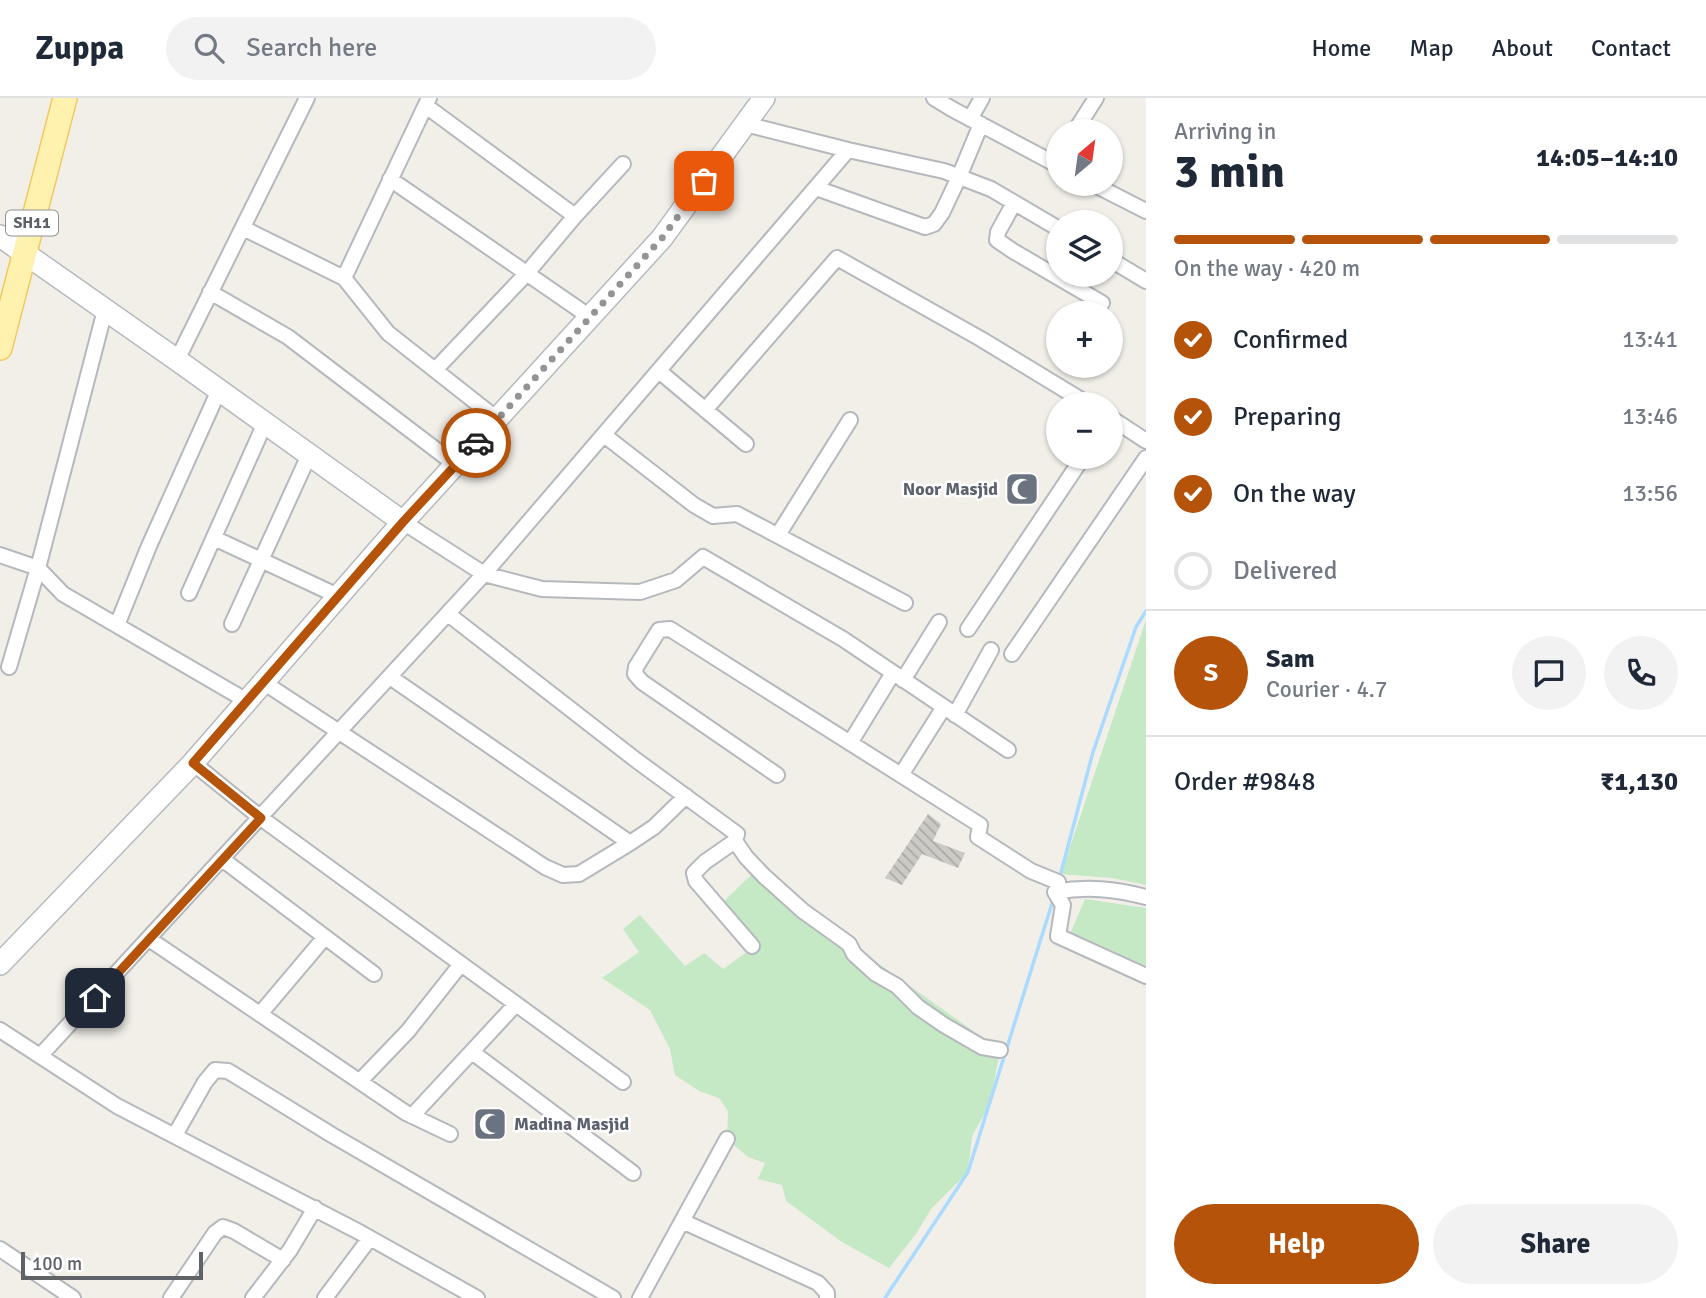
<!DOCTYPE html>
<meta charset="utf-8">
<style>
:root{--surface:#fff;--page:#f2f2f3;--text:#1f2937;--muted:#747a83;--line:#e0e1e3;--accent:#b45309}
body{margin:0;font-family:Signika,sans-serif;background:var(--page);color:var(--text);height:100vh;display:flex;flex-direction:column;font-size:26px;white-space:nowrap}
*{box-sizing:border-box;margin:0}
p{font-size:23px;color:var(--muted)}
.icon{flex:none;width:38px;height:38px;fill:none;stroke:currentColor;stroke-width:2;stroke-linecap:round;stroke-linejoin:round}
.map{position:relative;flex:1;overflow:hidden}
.details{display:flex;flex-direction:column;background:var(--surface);width:560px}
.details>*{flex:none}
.needle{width:46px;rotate:29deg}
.fabs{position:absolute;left:1046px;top:21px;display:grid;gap:14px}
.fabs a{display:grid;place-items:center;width:77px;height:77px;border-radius:50%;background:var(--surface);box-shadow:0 2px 5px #0004;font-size:35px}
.scale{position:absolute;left:21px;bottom:18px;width:182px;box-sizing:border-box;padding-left:7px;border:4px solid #5f6368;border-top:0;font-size:19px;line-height:24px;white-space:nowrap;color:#5f6368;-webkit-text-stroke:5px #fff;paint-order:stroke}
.pin{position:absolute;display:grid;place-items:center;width:60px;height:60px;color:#fff;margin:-30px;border-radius:14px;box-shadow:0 4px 10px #0006}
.courier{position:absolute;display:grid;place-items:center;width:70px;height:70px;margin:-35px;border:5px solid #b45309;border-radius:50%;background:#fff;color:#222;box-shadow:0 2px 9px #0007}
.summary em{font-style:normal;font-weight:700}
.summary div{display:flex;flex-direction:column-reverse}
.summary{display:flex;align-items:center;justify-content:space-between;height:119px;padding:0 28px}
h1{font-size:46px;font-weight:700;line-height:52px}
.bar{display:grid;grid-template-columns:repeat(4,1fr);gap:10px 7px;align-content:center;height:84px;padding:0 28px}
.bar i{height:9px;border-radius:5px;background:var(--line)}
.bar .on{background:var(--accent)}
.bar p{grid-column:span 4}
.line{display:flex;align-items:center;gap:18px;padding:0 28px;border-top:2px solid var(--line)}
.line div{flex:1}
.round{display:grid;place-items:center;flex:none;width:74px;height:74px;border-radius:37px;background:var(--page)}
ol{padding:0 28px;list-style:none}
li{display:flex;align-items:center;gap:21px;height:77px}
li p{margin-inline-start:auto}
li .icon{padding:7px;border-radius:50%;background:var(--accent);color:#fff;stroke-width:4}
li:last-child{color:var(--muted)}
li i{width:38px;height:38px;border:4px solid var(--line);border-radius:50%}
.cta{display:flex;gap:14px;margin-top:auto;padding:14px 28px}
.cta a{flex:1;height:80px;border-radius:42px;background:var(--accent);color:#fff;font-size:28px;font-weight:700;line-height:80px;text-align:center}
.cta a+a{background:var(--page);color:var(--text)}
header{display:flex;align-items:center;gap:42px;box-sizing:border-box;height:98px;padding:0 35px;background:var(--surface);border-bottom:2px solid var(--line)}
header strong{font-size:33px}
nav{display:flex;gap:38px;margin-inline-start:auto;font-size:24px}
.search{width:490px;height:63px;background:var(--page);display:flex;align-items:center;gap:18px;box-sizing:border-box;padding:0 24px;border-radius:38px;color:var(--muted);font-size:26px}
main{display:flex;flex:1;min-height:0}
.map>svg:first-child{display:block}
.grass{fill:#c5e8c5}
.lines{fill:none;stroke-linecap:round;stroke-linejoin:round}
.stream{stroke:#aadaff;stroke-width:3.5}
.building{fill:url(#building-back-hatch)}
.street-casing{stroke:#b5b8bc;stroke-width:18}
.secondary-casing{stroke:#b6babf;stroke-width:24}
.primary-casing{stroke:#f2c960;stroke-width:26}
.street{stroke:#fff;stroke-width:14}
.secondary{stroke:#fff;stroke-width:21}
.primary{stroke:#fff2af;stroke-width:23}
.done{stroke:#929495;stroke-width:7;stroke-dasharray:0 12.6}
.route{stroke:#b45309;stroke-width:9}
.labels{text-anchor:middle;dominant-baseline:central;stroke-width:5;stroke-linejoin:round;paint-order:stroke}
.shield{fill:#fff;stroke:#8f9295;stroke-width:2}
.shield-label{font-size:16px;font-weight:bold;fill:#5f6368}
.worship-label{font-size:18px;font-weight:bold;fill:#5b616d;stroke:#fff;text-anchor:end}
</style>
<header>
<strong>Zuppa</strong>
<div class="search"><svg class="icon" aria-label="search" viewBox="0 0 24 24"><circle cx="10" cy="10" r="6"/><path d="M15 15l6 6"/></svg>Search here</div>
<nav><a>Home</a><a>Map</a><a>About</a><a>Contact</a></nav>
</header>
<main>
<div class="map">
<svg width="1146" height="1200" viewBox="0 0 1146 1200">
<defs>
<pattern id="building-back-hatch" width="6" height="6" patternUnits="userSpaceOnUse" patternTransform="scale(1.75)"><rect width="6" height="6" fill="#cccac5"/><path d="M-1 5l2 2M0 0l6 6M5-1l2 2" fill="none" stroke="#a9a8a4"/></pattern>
</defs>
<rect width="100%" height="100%" fill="#f1efe8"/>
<!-- grass -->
<path class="grass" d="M 1146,522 L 1146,787 L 1112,780 L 1061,776 Z
M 752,776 L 1000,952 L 990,1006 L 972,1038 L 968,1074 L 931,1111 L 916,1136 L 889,1170 L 842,1144 L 786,1103 L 782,1087 L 758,1081 L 765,1065 L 748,1059 L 727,1041 L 728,1013 L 719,1000 L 699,993 L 675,977 L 670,951 L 650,912 L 602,880 L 639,854 L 623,831 L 640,817 L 685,868 L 704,855 L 723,871 L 744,856 L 752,848 L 718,809 Z
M 1085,801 L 1146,810 L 1146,868 L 1071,834 Z"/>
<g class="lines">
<!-- stream -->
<path class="stream" d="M 1059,782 L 1093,654 L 1136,529 L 1146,513
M 885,1200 L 968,1074 L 1054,799"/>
</g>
<!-- building -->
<path class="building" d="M 928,716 L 941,726 L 933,743 L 965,755 L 958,770 L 922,756 L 902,787 L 885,780 Z"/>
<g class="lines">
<defs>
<path id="street" d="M 934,0 L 952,11 L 1059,68
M 426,8 L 575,118
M 970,21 L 982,0
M 745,26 L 848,52 L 944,73 L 991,91 L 1059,131
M 1075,33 L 1096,0
M 390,81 L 590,219
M 1093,86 L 1146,113
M 816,90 L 925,129 L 934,126 L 942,115 L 959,79 L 981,26
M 1014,105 L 998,134 L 997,142 L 1013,153 L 1102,205
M 243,130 L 344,180 L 388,235 L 497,321
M 1111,162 L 1146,183
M 344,180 L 429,0
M 210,194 L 288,239 L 456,367
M 177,262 L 307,0
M 435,272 L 527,175 L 575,118 L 623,66
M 659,273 L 746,346
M 705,312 L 837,160 L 981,241 L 1088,306
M 1111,320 L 1146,343
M 604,337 L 694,407 L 713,418 L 737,416 L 905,505
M 403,424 L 484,476 L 542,491 L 640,494 L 676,482 L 703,459 L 843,541 L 1008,652
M 778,437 L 850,322
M 214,440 L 338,498
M 0,457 L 38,470 L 63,496 L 247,603
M 189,495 L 265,325
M 448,516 L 636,662 L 737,736 L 735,743 L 705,764 L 694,775 L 696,783 L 752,848
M 232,526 L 309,357
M 117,527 L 149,448 L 219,292
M 968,531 L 1083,359
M 1012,556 L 1146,360
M 9,569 L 38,470 L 105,212
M 390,579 L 630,745
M 903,582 L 939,524
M 263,584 L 545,769 L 563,777 L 579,776 L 630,745 L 654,729 L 686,698
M 955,617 L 991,552
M 850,645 L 893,575
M 193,665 L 261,720 L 623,984
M 777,677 L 642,584 L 635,576 L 636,569 L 659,532 L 670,531 L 980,727 L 978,739 L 1031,773 L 1058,784
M 901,677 L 944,609
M 735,743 L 746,759 L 764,778 L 803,813 L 849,846 L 854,856 L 876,876 L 897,888 L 918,909 L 944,927 L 982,949 L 1000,952
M 222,761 L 374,876
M 1146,799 C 1115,791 1087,788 1055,794 L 1063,807 L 1058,838 L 1146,878
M 149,841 L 406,1015 L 450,1036
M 260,916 L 325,839
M 0,932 L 117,1008 L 361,1135 L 477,1200
M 472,954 L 633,1075
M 40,958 L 484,476 L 848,52
M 360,983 L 408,933 L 461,866
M 412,1018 L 516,906
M 175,1037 L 205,984 L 215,972 L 228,973 L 332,1037 L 613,1200
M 682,1123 L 818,1185 L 827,1195 L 827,1200
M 0,1151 L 73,1200
M 171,1200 L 215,1135 L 223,1129 L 234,1133 L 283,1162
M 253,1200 L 290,1152 L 315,1110
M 325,1200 L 370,1140
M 640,1200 L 727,1041"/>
<path id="secondary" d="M 0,138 L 177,262 L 403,424
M 0,866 L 193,665 L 403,424 L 662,140 L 764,0"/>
<path id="primary" d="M 0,250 L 65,0"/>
</defs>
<!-- street casing -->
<use href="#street" class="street-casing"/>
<!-- secondary casing -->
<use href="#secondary" class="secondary-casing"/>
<!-- primary casing -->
<use href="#primary" class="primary-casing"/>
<!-- street -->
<use href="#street" class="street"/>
<!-- secondary -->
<use href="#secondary" class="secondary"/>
<!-- primary -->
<use href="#primary" class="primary"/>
</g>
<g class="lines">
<!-- done -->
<path class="done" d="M 476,345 L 662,140 L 704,83"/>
<!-- route -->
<path class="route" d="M 95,900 L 261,720 L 193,665 L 403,424 L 476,345"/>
</g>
<!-- icons -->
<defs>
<symbol id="mosque-square" viewBox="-11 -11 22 22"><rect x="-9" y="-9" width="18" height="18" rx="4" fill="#6b7280" stroke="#fff"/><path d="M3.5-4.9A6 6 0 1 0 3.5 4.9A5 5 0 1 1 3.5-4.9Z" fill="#fff"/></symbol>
</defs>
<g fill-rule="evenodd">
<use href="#mosque-square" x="1003" y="372" width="38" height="38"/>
<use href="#mosque-square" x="471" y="1007" width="38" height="38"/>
</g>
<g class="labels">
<!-- shield labels -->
<rect class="shield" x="6" y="112.5" width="52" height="25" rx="5"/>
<g class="shield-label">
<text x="32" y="125">SH11</text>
</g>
<!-- worship labels -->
<g class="worship-label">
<text x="998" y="391">Noor Masjid</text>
<text x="514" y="1026" text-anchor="start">Madina Masjid</text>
</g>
</g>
</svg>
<div class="fabs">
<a><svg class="needle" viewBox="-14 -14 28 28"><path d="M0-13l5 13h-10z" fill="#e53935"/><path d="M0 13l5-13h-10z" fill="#747a83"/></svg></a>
<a><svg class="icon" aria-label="layers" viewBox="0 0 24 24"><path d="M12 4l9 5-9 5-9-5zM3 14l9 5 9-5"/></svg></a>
<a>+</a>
<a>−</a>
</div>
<div class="scale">100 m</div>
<div class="pin" style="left:704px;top:83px;background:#ea580c"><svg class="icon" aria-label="bag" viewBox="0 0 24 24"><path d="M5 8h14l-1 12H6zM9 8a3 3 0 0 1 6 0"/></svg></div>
<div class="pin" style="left:95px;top:900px;background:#1f2937"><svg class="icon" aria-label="home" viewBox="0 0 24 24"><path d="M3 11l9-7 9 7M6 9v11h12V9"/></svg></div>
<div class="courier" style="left:476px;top:345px"><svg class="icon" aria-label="car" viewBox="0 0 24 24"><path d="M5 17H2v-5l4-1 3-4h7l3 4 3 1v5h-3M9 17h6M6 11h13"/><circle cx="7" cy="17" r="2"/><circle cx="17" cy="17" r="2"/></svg></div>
</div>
<section class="details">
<div class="summary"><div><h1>3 min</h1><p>Arriving in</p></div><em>14:05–14:10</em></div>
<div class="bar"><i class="on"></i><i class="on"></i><i class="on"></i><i></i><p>On the way · 420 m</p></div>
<ol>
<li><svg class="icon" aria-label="check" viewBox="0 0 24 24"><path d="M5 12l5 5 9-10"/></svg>Confirmed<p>13:41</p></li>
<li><svg class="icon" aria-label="check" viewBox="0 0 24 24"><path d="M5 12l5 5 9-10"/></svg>Preparing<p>13:46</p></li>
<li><svg class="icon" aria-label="check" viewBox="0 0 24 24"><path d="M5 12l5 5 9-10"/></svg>On the way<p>13:56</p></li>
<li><i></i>Delivered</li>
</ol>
<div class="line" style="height:126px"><b class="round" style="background:var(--accent);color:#fff">S</b><div><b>Sam</b><p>Courier · 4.7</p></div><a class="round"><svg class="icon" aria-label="chat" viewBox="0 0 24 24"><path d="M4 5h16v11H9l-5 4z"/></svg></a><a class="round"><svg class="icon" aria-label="phone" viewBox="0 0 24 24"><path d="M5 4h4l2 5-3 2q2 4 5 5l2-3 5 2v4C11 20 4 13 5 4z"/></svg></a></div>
<div class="line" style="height:91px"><div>Order #9848</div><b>₹1,130</b></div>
<div class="cta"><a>Help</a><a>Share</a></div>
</section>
</main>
